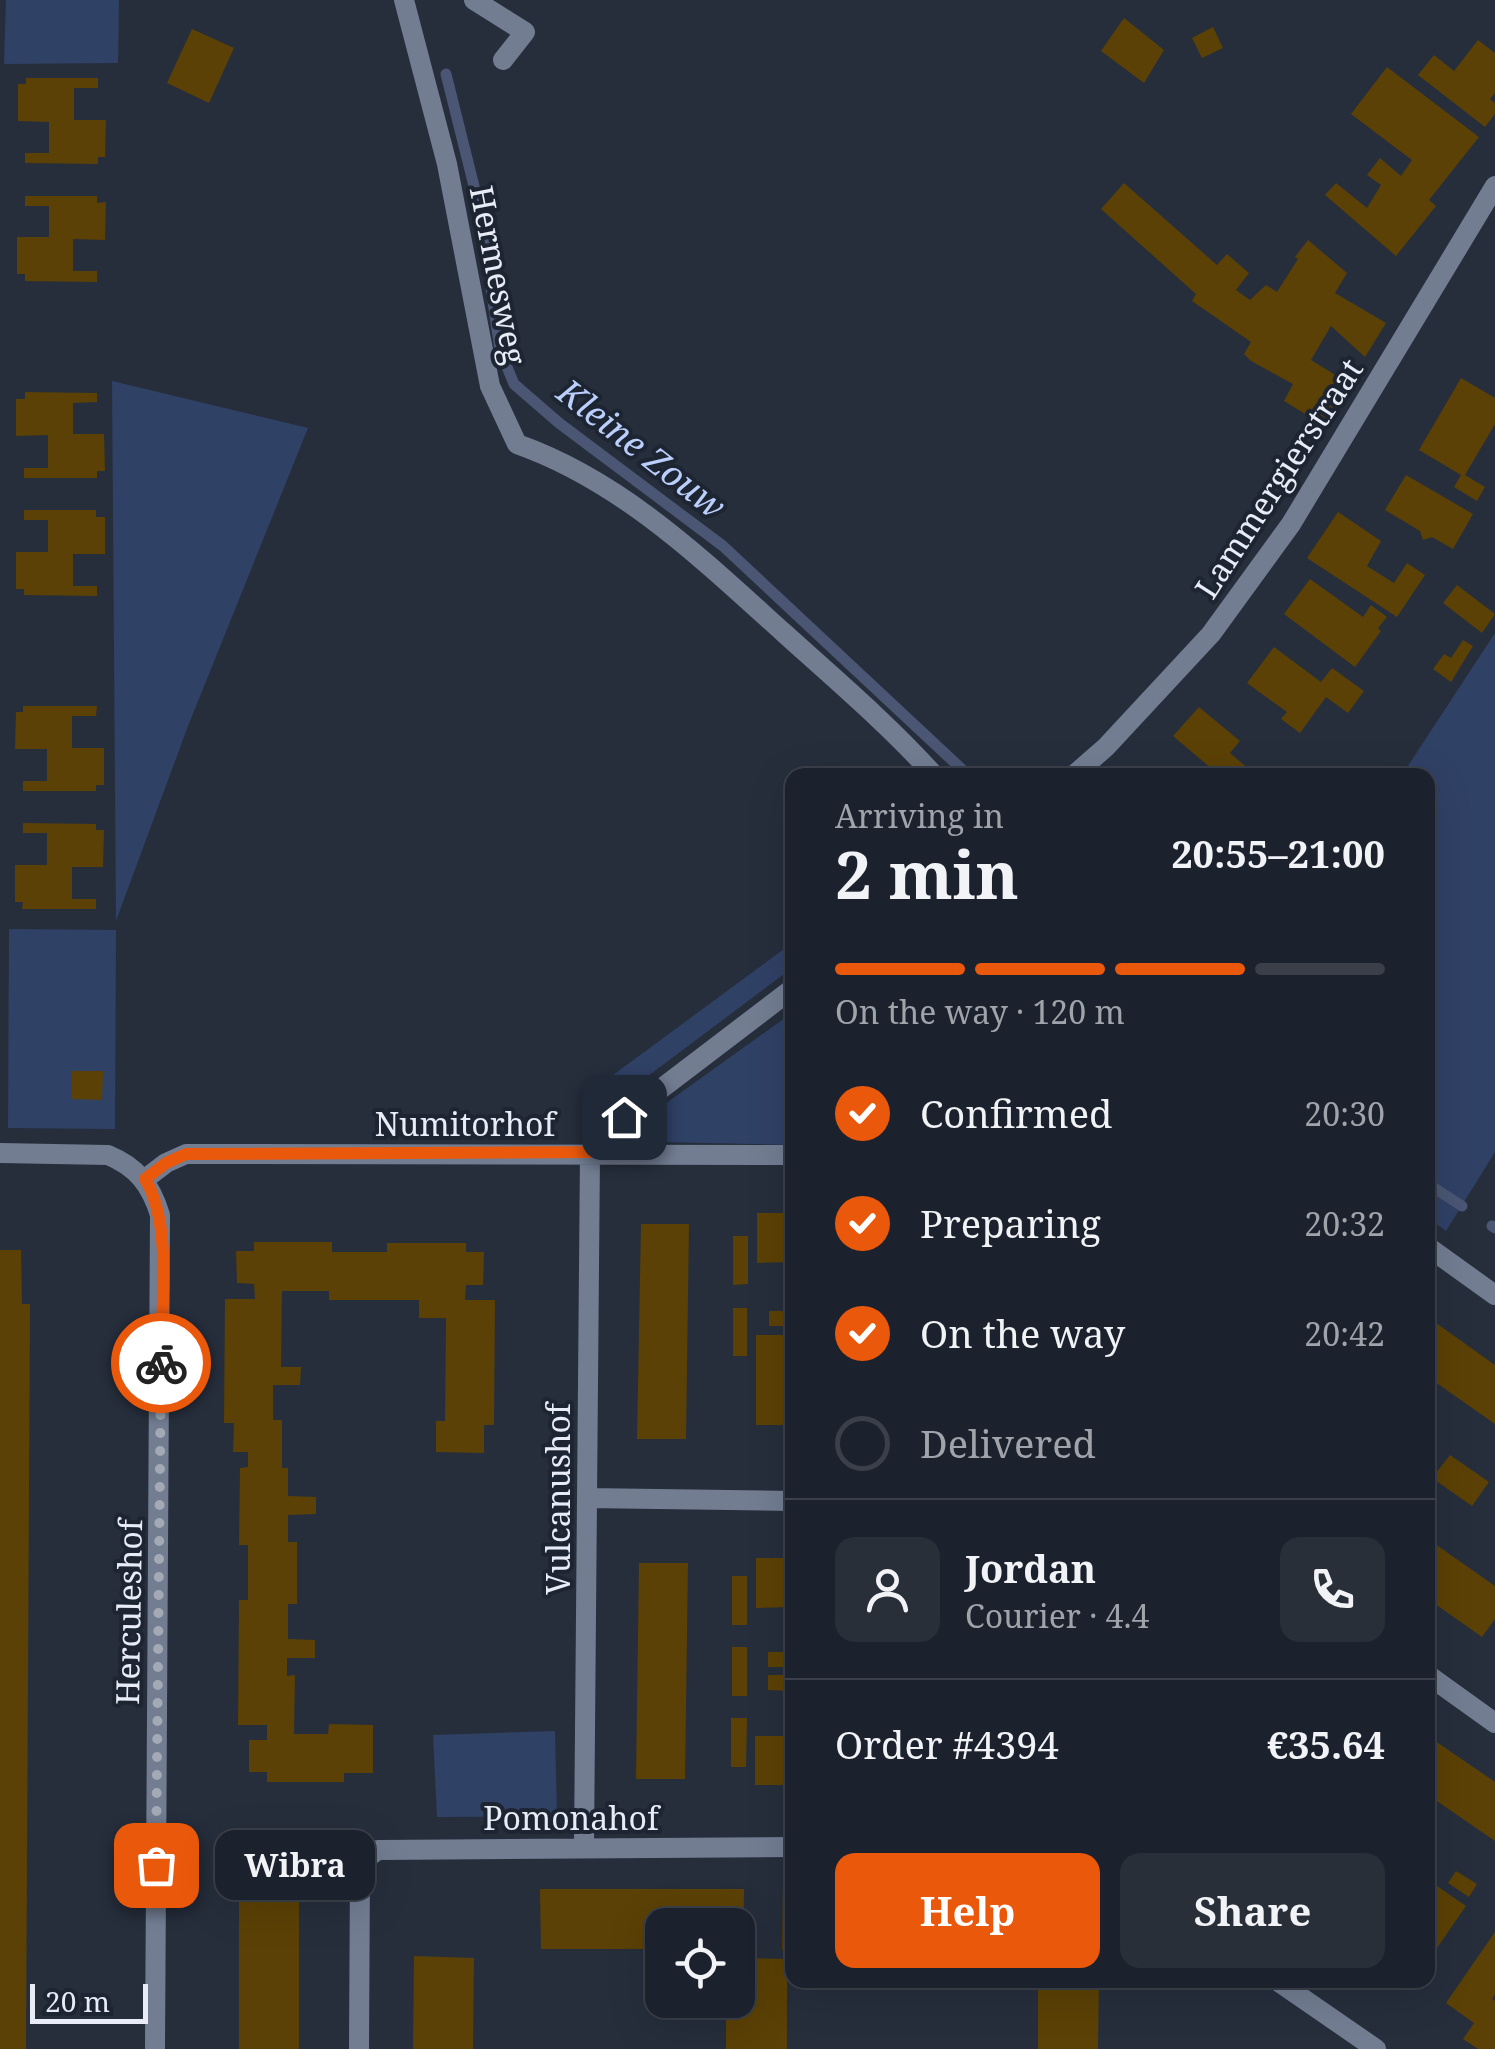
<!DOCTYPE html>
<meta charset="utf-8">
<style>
:root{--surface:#1c222d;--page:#292f39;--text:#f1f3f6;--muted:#a0a4aa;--line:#3a3f49;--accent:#ea580c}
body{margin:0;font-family:"Noto Serif",serif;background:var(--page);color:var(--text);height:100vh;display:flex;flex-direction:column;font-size:38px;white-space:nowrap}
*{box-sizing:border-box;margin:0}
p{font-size:32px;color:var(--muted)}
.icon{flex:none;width:55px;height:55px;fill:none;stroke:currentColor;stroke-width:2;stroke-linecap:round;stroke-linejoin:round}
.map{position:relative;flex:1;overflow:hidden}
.sheet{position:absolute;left:785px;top:768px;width:650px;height:1220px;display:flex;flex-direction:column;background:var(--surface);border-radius:20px;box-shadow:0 10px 40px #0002,0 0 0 2px var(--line)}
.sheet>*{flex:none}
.fabs{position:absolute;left:645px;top:1908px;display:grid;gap:20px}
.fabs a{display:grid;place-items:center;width:110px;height:110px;border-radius:20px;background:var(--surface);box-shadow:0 10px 40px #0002,0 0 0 2px var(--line);font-size:50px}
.scale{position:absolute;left:30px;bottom:25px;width:118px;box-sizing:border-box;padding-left:10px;border:5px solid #e7ecf6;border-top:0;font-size:28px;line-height:35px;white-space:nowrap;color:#e7ecf6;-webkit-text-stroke:8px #1d2432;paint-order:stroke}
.pin{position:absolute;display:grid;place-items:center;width:85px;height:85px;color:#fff;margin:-42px;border-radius:20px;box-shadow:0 5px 15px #0006}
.courier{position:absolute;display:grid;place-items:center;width:100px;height:100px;margin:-50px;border:8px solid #ea580c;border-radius:50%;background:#fff;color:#222;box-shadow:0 2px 12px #0007}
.bubble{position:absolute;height:70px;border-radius:20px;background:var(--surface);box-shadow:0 10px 40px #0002,0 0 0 2px var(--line);font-size:32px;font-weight:700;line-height:70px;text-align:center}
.head em{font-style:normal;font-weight:700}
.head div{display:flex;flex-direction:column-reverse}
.head{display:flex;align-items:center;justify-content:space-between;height:170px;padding:0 50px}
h1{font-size:65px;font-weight:700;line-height:75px}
.bar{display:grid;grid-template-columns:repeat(4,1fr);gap:15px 10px;align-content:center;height:120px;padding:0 50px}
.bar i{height:12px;border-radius:8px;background:var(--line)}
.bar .on{background:var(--accent)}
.bar p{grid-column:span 4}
.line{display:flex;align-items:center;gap:25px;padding:0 50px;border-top:2px solid var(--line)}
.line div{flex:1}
.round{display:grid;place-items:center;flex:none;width:105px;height:105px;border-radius:20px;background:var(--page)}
ol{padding:0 50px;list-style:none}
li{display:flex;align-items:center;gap:30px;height:110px}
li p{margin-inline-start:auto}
li .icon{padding:10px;border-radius:50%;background:var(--accent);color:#fff;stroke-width:4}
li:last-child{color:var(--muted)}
li i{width:55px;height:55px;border:5px solid var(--line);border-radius:50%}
.button{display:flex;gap:20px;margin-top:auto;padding:20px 50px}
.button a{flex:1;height:115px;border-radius:20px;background:var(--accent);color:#fff;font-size:40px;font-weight:700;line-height:115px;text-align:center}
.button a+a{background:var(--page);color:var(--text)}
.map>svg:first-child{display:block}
.green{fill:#304166}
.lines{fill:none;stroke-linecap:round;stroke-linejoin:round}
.stream{stroke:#4a5674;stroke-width:11}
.building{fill:#5b4105}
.service{stroke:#727d92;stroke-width:20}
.minor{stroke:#727d92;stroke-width:20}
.tertiary{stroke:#727d92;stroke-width:20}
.done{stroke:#a3aab5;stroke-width:10;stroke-dasharray:0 18}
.route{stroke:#ea580c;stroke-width:12}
.labels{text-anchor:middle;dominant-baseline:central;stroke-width:8;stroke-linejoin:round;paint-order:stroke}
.street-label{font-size:32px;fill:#e7ecf6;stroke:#1d2432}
.water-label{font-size:35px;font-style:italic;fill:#bacffb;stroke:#1d2432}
</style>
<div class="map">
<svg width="1495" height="2049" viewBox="0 0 1495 2049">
<rect width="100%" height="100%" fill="#262e3c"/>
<!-- green -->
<path class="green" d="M 6,0 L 119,0 L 118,63 L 4,64 Z
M 112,381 L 308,428 L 188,726 L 116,921 Z
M 1495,633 L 1495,1152 L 1446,1231 L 1428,1218 L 1428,775 L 1402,775 Z
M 9,929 L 116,930 L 115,1129 L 8,1128 Z
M 792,943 L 792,968 L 624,1094 L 595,1112 L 605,1081 Z
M 792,1013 L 792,1145 L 659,1142 L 655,1111 Z
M 555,1731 L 557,1816 L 437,1817 L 433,1735 Z"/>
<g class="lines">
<!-- stream -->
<path class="stream" d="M 446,74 L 480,210 L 500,350 L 514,384 L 559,423 L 723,546 L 968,775
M 1428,1184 L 1462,1206
M 1492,1226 L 1495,1228"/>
</g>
<!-- building -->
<path class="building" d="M 1124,18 L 1164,50 L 1144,83 L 1101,51 Z
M 1213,27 L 1223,48 L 1202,58 L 1192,38 Z
M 192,29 L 234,48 L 209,103 L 167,83 Z
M 1478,40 L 1495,53 L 1495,93 L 1490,99 L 1495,103 L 1495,114 L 1485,127 L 1418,75 L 1434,55 L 1454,71 Z
M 1387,67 L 1479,137 L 1429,200 L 1436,206 L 1396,256 L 1325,195 L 1336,183 L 1367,208 L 1381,185 L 1367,175 L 1380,158 L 1401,176 L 1412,160 L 1351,114 Z
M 26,78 L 98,78 L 98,88 L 74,88 L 74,120 L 106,120 L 105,157 L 98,157 L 98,164 L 25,163 L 25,153 L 49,153 L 49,122 L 18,121 L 18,84 L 26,84 Z
M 1124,183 L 1217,265 L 1227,254 L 1249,273 L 1236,290 L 1250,300 L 1266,285 L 1277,292 L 1298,259 L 1295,257 L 1308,240 L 1347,273 L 1335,293 L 1386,323 L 1365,357 L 1331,326 L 1311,360 L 1350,384 L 1323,425 L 1284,401 L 1293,384 L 1251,361 L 1244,354 L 1251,342 L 1192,301 L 1196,294 L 1101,209 Z
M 25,196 L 97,196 L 97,203 L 106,202 L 105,240 L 73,239 L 73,271 L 97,271 L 97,282 L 25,281 L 25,274 L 17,274 L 17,237 L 49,237 L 49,206 L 25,206 Z
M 1461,378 L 1495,398 L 1495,424 L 1465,475 L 1485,487 L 1477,501 L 1454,487 L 1461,475 L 1419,450 Z
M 25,392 L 97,393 L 97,402 L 73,403 L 73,434 L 104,434 L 105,471 L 97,471 L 97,478 L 24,478 L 24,468 L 48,468 L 48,435 L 16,436 L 16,399 L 25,399 Z
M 1406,475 L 1473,514 L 1453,549 L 1432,537 L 1423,540 L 1420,531 L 1385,510 Z
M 24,510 L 96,510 L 96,517 L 105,517 L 105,554 L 73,554 L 73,586 L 97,586 L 97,596 L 24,595 L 24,589 L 16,589 L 16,552 L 48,552 L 48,520 L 24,520 Z
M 1338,512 L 1381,541 L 1367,566 L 1394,583 L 1407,563 L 1425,575 L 1397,617 L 1307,558 Z
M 1310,579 L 1363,617 L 1371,605 L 1387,617 L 1378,628 L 1381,631 L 1355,667 L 1284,614 Z
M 1457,585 L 1495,614 L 1482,633 L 1443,603 Z
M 1463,640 L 1473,646 L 1451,682 L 1433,669 L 1444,654 L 1451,658 Z
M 1274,647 L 1321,682 L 1332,668 L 1364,691 L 1348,713 L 1326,697 L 1300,733 L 1281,719 L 1287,712 L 1247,683 Z
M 23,706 L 97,706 L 96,716 L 72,716 L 72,748 L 104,748 L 104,785 L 96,785 L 96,791 L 23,791 L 23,781 L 47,781 L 47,749 L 15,749 L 16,712 L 23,712 Z
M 1199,707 L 1240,741 L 1230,753 L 1256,775 L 1219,775 L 1173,736 Z
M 23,823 L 96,824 L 96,830 L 104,830 L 103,867 L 72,867 L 72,899 L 96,899 L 96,909 L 22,909 L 23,902 L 15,902 L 15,865 L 47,865 L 47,833 L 23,833 Z
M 72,1071 L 103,1071 L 102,1100 L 71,1099 Z
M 757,1213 L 792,1213 L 792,1262 L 757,1263 Z
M 641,1224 L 689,1224 L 686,1439 L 637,1439 Z
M 733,1236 L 748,1236 L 748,1284 L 733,1285 Z
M 254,1242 L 332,1242 L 332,1252 L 387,1252 L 387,1243 L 466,1243 L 466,1252 L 484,1252 L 483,1285 L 466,1285 L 465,1300 L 495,1300 L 494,1425 L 484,1425 L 484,1453 L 436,1452 L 436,1421 L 445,1421 L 446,1318 L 419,1318 L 419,1300 L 329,1300 L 329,1291 L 282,1291 L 281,1367 L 301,1367 L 300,1385 L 273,1385 L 273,1420 L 282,1420 L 282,1468 L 288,1468 L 288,1496 L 316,1497 L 316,1514 L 288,1515 L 288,1542 L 297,1542 L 297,1604 L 288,1604 L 288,1639 L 315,1640 L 315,1658 L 287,1658 L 287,1676 L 295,1675 L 294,1734 L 328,1734 L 329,1724 L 373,1725 L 373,1773 L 344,1773 L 344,1782 L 267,1782 L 267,1772 L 249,1772 L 249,1740 L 267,1740 L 267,1725 L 238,1725 L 239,1600 L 248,1600 L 248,1545 L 239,1545 L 240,1468 L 248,1467 L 248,1452 L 233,1452 L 234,1423 L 224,1423 L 225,1299 L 255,1299 L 254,1284 L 237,1283 L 236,1251 L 254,1251 Z
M 0,1250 L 21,1250 L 22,1304 L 30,1304 L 26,2049 L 0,2049 Z
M 733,1308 L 747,1308 L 747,1356 L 733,1356 Z
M 769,1311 L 792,1311 L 792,1326 L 769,1326 Z
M 1436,1323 L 1495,1365 L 1495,1424 L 1428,1377 L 1428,1334 Z
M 756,1335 L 791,1335 L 791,1425 L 756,1425 Z
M 1450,1455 L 1489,1482 L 1472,1506 L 1432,1478 Z
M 1428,1539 L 1495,1586 L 1495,1619 L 1482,1637 L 1428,1599 Z
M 756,1558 L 792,1558 L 792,1607 L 756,1608 Z
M 639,1563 L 688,1563 L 685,1779 L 636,1779 Z
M 732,1576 L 747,1576 L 747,1625 L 732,1625 Z
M 732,1647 L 747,1647 L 747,1696 L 732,1696 Z
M 768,1652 L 792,1652 L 792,1667 L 768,1667 Z
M 768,1675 L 792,1675 L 792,1691 L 768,1690 Z
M 731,1718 L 747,1718 L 746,1767 L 731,1767 Z
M 755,1736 L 792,1736 L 792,1785 L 755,1785 Z
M 1428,1736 L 1495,1782 L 1495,1841 L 1428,1795 Z
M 1456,1871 L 1477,1884 L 1469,1897 L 1448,1883 Z
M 783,1885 L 792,1885 L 792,1950 L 782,1950 Z
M 1437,1886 L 1466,1906 L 1428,1961 L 1428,1899 Z
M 540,1889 L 744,1889 L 743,1949 L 738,1949 L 738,1925 L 662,1925 L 662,1949 L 541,1949 Z
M 239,1900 L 299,1900 L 299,2049 L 239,2049 Z
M 1495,1932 L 1495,1994 L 1492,1999 L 1495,2001 L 1495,2049 L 1478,2049 L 1463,2039 L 1474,2023 L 1446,2003 Z
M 414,1956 L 474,1958 L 473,2049 L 413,2049 Z
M 738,1958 L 787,1959 L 787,2049 L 726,2049 L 726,2000 L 738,2000 Z
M 1038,1980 L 1099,1980 L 1098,2049 L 1038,2049 Z"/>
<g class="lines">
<!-- service -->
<path class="service" d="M 474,0 L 525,32 L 503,60"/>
<!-- minor -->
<path class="minor" d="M 404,0 L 447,164 L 490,386 L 517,444 C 622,481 703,560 784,633 C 835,679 888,724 934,775
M 1074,775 L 1106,747 L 1211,634 L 1291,524 L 1495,186
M 145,1179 L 166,1163 L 186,1154 L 792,1155
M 1428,1247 L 1495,1295
M 587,1498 L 792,1501
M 1428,1675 L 1495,1723
M 584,1846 L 590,1152 L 603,1133 L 792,989
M 1276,1980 L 1376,2049
M 359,2049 L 360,1869 L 368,1857 L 378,1850 L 792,1847"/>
<!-- tertiary -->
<path class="tertiary" d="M 0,1153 L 108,1155 C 137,1167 151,1185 160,1215 L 155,2049"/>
</g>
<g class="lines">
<!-- done -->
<path class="done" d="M 156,1865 L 161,1363"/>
<!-- route -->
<path class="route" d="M 161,1363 C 161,1309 173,1225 145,1179 L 166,1163 L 186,1154 L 590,1152 L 602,1133 L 624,1117"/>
</g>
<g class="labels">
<!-- street labels -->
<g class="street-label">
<text transform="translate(499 275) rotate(79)">Hermesweg</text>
<text transform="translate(1278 478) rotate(-57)">Lammergierstraat</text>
<text x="465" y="1123">Numitorhof</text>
<text transform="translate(557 1499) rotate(-90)">Vulcanushof</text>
<text transform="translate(128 1612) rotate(-89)">Herculeshof</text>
<text x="571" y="1817">Pomonahof</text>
</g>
<!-- water labels -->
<g class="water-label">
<text transform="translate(642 448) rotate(38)">Kleine Zouw</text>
</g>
</g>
</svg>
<div class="fabs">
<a><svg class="icon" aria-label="locate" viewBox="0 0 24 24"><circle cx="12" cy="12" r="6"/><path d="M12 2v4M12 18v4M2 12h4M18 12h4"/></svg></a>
</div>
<div class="scale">20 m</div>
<div class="pin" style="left:156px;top:1865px;background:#ea580c"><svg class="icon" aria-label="bag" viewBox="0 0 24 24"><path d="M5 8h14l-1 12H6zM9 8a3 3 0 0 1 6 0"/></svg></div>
<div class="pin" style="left:624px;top:1117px;background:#1f2937"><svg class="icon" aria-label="home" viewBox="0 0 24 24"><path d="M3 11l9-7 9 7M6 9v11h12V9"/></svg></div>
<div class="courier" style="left:161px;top:1363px"><svg class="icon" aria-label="bike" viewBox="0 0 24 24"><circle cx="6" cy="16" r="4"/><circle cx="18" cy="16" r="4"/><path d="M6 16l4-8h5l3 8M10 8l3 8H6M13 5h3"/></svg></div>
<div class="bubble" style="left:215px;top:1830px;width:160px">Wibra</div>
<section class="sheet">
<div class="head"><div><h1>2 min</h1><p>Arriving in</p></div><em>20:55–21:00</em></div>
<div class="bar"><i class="on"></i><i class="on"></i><i class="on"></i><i></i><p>On the way · 120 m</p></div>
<ol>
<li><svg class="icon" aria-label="check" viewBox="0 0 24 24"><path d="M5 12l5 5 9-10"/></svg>Confirmed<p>20:30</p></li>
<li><svg class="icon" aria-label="check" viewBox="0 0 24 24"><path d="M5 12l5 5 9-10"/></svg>Preparing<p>20:32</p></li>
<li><svg class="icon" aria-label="check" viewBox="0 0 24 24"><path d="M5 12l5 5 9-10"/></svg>On the way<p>20:42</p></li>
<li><i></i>Delivered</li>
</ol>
<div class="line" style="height:180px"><a class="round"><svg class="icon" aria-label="person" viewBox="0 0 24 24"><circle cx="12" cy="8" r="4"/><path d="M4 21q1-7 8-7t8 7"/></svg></a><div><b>Jordan</b><p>Courier · 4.4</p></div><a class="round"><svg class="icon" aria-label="phone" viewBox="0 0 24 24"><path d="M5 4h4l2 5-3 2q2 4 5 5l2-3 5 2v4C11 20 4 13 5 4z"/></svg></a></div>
<div class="line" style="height:130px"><div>Order #4394</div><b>€35.64</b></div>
<div class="button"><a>Help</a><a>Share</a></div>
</section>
</div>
